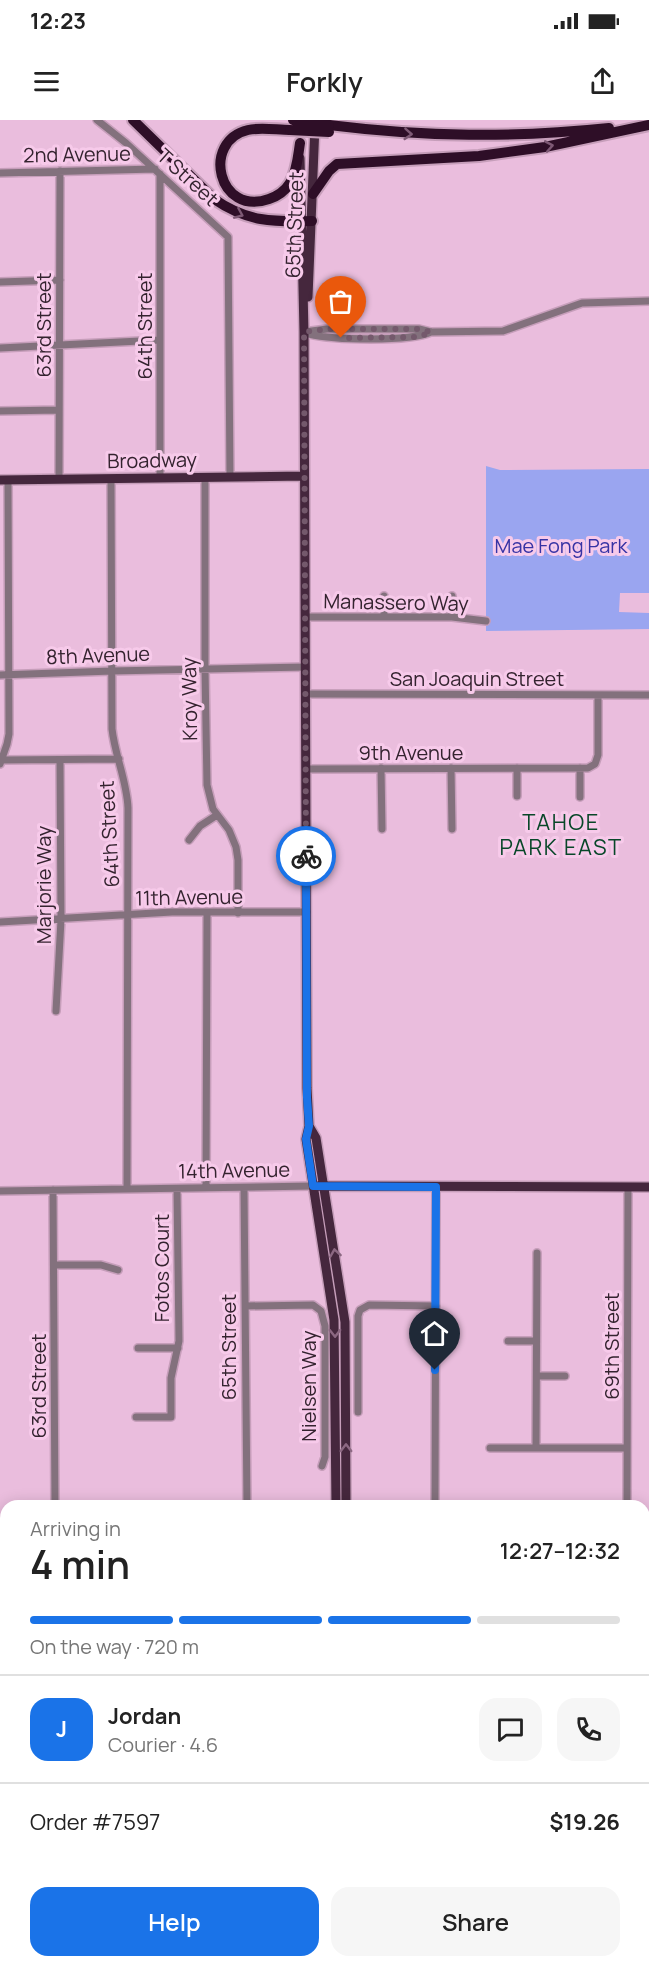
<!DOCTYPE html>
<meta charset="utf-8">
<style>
:root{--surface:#fff;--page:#f6f6f6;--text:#222;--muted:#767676;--line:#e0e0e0;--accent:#1a73e8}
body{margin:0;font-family:Manrope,sans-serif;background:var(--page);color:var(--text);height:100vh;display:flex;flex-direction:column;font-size:22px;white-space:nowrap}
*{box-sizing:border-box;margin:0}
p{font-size:20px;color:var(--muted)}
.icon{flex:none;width:33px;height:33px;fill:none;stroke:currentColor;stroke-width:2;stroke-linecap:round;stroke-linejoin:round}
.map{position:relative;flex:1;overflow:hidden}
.details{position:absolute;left:0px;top:1380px;width:650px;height:468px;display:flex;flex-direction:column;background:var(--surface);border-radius:18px 18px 0 0;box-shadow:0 3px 15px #0003}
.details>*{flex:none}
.pin{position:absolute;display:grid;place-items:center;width:51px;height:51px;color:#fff;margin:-62px -26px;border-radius:50% 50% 50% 0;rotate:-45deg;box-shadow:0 0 6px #0007}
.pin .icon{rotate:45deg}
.courier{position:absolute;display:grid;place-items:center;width:60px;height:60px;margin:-30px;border:4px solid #1a73e8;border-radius:50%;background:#fff;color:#222;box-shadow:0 2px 8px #0007}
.overview em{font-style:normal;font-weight:600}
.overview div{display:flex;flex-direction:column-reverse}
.overview{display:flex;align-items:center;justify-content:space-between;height:102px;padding:0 30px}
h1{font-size:39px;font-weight:600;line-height:45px}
.bar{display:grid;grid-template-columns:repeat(4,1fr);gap:9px 6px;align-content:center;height:72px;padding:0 30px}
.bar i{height:8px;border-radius:4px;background:var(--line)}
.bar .active{background:var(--accent)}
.bar p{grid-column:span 4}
.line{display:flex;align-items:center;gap:15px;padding:0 30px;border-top:2px solid var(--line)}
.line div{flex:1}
.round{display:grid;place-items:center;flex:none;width:63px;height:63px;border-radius:18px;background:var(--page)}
.primary-button{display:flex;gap:12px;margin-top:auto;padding:12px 30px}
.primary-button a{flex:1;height:69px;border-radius:18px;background:var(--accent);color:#fff;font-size:24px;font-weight:600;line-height:69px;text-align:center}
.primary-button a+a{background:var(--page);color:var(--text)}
.status{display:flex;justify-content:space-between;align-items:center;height:42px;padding:0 30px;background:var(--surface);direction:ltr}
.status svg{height:16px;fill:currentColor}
header{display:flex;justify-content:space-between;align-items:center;height:78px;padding:0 30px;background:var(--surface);font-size:27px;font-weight:600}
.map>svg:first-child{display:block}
.green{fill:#9aa5f0}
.cemetery{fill:url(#cemetery-stones)}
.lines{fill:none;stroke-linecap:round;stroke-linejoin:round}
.minor-casing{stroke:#c69eba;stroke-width:10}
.major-casing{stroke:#c69eba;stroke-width:12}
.highway-casing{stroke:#c69eba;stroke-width:14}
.minor{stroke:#83717d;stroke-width:7}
.major{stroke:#45273d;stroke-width:9}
.highway{stroke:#2e0e27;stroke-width:10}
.highway-bridge-casing{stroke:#c69eba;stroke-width:14;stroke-linecap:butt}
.highway-bridge{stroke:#2e0e27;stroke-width:10}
.oneway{stroke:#7e5975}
.oneway2{stroke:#8c6882}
.done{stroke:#74596c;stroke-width:6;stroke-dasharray:0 10.8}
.route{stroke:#1a73e8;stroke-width:8}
.labels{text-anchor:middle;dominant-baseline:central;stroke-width:6;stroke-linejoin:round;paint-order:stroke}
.street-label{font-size:20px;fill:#34232f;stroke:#f7caea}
.park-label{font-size:20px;fill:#3733a4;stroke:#f7caea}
.quarter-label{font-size:22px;letter-spacing:1.5px;fill:#084729;stroke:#f7caea}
</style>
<div class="status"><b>12:23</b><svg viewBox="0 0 49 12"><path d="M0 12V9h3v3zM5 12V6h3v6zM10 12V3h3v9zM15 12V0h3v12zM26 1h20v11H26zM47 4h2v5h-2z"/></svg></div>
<header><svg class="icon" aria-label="menu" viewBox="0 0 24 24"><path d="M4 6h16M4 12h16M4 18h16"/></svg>Forkly<svg class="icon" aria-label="share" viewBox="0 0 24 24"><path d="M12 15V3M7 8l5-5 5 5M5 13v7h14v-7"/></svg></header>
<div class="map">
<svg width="649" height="1848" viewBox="0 0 649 1848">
<defs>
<pattern id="cemetery-stones" width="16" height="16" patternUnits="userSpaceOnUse" patternTransform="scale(1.5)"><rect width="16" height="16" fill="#9aa5f0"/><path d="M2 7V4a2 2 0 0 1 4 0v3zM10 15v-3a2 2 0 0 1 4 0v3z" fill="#7e86c3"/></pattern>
</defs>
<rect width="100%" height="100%" fill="#eabddd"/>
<!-- green -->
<path class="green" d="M 486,346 L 500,350 L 649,349 L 649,473 L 620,473 L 619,492 L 649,493 L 649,509 L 486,511 Z"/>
<!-- cemetery -->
<path class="cemetery" d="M 332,1842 L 596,1842 L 596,1848 L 331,1848 Z"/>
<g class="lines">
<defs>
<path id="minor" d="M 97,0 L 126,23 L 228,117 L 230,357
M 0,53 L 155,49
M 160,54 L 160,358
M 0,162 L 60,160
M 304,212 L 327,209 L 419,209 L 431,212 L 503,211 L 582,183 L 649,181
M 309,214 C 333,220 409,222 431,212
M 0,228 L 160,220
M 0,291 L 59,290
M 205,357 L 205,548 L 207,665 L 213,689 L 229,710 L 236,727 L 238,740 L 238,793
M 59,359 L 60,51
M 111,359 L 112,609 C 115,636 127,661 128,688 L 127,1069
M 305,497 L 452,497 L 486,501
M 384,497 L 384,476
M 452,497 L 452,476
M 0,555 L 112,551 L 306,547
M 306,574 L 649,575
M 2,640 L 119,639
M 0,644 L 7,624 L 9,614 L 8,360
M 381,648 L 382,709
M 451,648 L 452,709
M 517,648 L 517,676
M 306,649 L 588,648 L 595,644 L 598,635 L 598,575
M 580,677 L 580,648
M 189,720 L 200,706 L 217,695
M 0,802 L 172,792 L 307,792
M 56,891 L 61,800 L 60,640
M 206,1068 L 207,793
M 244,1068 L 247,1386
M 53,1070 L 55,1386
M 0,1071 L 313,1066
M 54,1145 L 101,1145 L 118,1150
M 246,1186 L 313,1185 L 321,1191 L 325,1206 L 325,1337 L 322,1346
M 508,1221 L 536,1221
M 138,1228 L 178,1228
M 537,1256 L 565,1256
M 358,1292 L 358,1196 L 360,1190 L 369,1185 L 436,1186
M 136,1297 L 171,1297 L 171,1258 L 179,1221 L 177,1069
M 490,1328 L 627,1328
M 536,1328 L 537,1133
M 435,1386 L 436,1067
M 627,1386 L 628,1067
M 644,1403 L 649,1403
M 644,1696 L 649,1696
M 0,1777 L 6,1777
M 644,1778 L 649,1778
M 644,1807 L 649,1808
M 0,1810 L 6,1810
M 45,1842 L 45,1848
M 179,1842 L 179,1848
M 563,1848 L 563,1842"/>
<path id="major" d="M 300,38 L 304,212 L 307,968 L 309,1006 L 306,1019 L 334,1200 L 336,1386
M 308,177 L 315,5
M 0,360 L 304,356
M 309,1006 L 316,1018 L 345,1202 L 346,1386
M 318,1066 L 649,1067
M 312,1848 L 313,1842
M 322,1848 L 323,1842"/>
<path id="highway" d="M 133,0 L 214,79 C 247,102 273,102 312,101
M 329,5 C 426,17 512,18 609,8
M 290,10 C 277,10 261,7 248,10 C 201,21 218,97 269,79 C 278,76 285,71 290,63 C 297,51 298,36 300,23
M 313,74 L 329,51 L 337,44 L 479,36 L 545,27 L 649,5"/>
</defs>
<!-- minor casing -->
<use href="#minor" class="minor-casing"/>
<!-- major casing -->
<use href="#major" class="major-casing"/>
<!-- highway casing -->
<use href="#highway" class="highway-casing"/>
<!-- minor -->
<use href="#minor" class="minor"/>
<!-- major -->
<use href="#major" class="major"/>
<!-- highway -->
<use href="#highway" class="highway"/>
<defs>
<path id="highway-bridge" d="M 293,0 L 329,5
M 290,10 L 329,12"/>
</defs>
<!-- highway-bridge casing -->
<use href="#highway-bridge" class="highway-bridge-casing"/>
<!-- highway-bridge -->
<use href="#highway-bridge" class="highway-bridge"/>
</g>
<!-- one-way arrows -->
<defs><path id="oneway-chevron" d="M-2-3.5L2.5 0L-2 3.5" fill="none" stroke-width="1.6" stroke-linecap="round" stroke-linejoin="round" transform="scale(1.5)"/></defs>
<g class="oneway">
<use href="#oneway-chevron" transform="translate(408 14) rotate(4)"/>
<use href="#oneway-chevron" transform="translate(549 26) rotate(-10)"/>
<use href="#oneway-chevron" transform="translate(239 94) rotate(23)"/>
</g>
<g class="oneway2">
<use href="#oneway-chevron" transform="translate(335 1133) rotate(-99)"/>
<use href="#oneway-chevron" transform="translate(335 1213) rotate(89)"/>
<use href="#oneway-chevron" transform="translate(346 1328) rotate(-90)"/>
</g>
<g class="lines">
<!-- done -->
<path class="done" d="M 306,736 L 304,212 L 327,209 L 419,209 L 431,212 L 419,217 L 341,218"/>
<!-- route -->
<path class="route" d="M 306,736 L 307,977 L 309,1006 L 306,1019 L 313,1066 L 436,1067 L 435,1250"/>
</g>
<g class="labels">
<!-- street labels -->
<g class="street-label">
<text transform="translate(77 34) rotate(-1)">2nd Avenue</text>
<text transform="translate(188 57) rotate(42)">T Street</text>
<text transform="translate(294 105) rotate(-88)">65th Street</text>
<text transform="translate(43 205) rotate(-90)">63rd Street</text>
<text transform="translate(144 206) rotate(-90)">64th Street</text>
<text transform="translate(152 340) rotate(-1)">Broadway</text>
<text transform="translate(396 482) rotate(1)">Manassero Way</text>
<text transform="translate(98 535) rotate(-2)">8th Avenue</text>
<text x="477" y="558">San Joaquin Street</text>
<text transform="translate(189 579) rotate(-91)">Kroy Way</text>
<text x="411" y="632">9th Avenue</text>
<text transform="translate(109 714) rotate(-93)">64th Street</text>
<text transform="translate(43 765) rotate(-90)">Marjorie Way</text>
<text transform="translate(189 777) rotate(-1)">11th Avenue</text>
<text transform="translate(234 1050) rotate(-1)">14th Avenue</text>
<text transform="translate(161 1148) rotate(-90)">Fotos Court</text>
<text transform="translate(611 1226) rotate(-90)">69th Street</text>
<text transform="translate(228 1227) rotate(-90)">65th Street</text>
<text transform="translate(38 1266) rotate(-90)">63rd Street</text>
<text transform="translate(308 1266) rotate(-90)">Nielsen Way</text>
</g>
<!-- park labels -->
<g class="park-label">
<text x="561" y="425">Mae Fong Park</text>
</g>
<!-- quarter labels -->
<g class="quarter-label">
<text x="561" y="702">TAHOE<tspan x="561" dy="25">PARK EAST</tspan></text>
</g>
</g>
</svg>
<div class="pin" style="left:341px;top:218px;background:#ea580c"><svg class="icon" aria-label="bag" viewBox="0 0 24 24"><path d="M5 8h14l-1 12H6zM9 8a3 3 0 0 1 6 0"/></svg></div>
<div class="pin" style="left:435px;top:1250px;background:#1f2937"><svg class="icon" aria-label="home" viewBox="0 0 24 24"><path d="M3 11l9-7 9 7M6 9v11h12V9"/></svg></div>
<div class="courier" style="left:306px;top:736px"><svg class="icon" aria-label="bike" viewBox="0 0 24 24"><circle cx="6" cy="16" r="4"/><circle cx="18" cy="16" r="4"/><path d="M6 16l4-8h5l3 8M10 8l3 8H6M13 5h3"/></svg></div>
<section class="details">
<div class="overview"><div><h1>4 min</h1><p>Arriving in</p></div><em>12:27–12:32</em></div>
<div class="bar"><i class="active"></i><i class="active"></i><i class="active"></i><i></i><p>On the way · 720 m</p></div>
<div class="line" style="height:108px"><b class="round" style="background:var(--accent);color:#fff">J</b><div><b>Jordan</b><p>Courier · 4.6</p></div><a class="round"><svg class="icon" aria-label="chat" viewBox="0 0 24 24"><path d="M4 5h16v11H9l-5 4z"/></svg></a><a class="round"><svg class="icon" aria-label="phone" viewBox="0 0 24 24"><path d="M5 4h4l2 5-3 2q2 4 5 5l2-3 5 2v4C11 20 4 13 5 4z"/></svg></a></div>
<div class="line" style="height:78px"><div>Order #7597</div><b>$19.26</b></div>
<div class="primary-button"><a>Help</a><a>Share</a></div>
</section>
</div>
